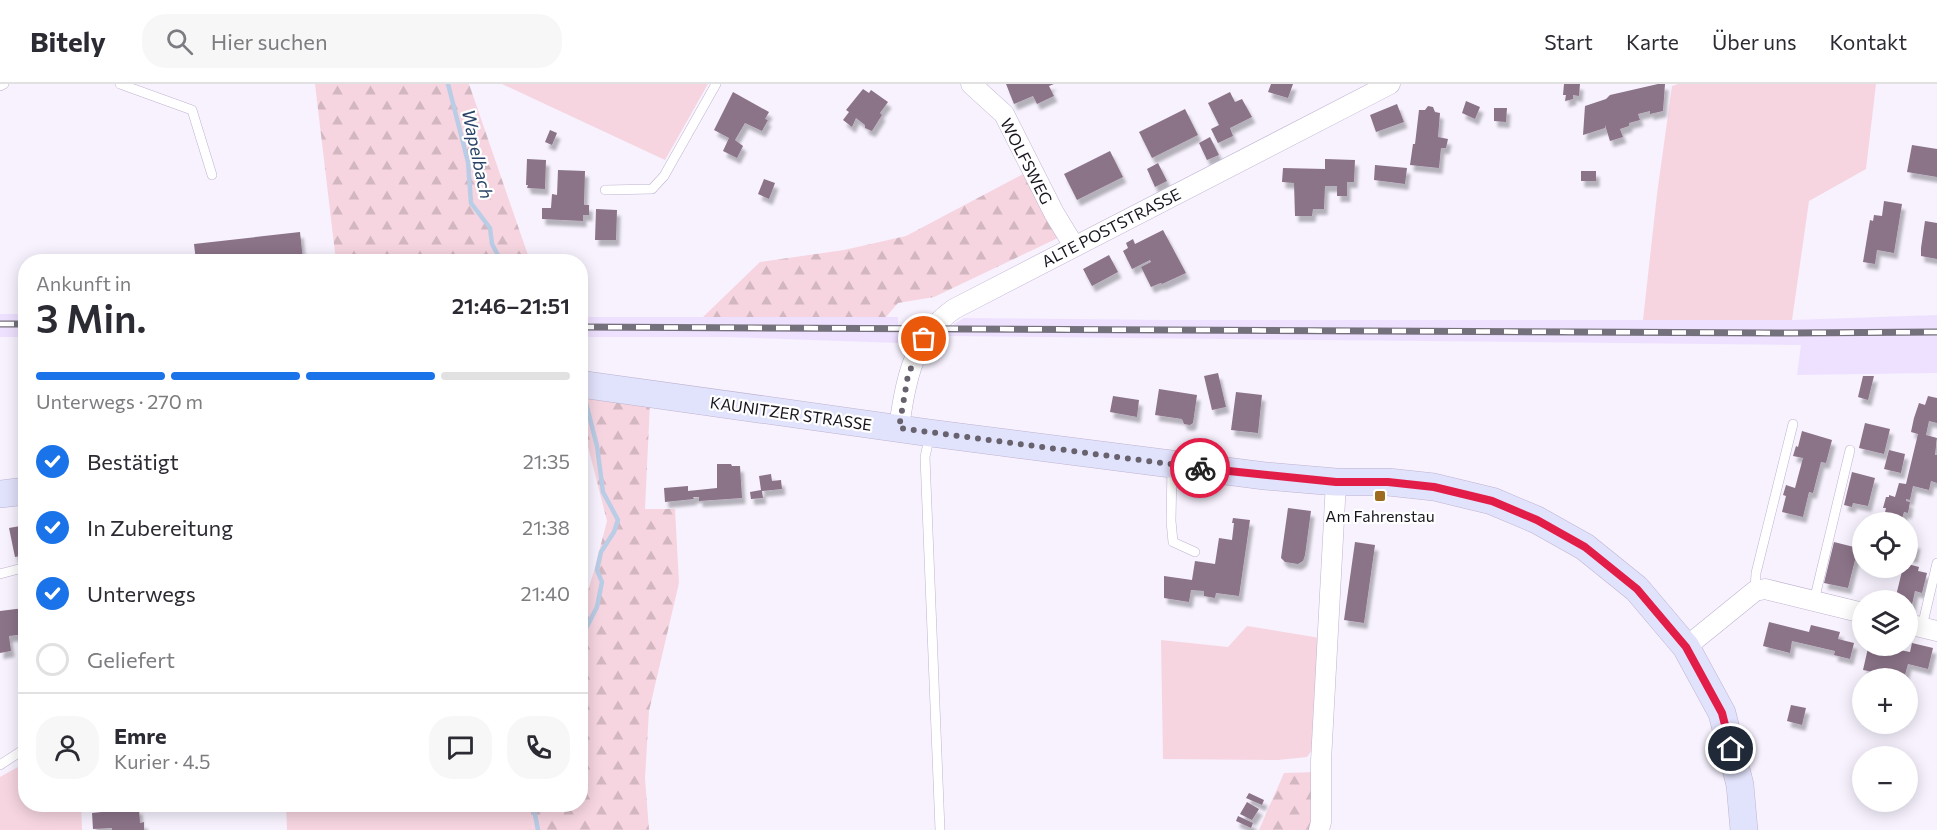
<!DOCTYPE html>
<html lang="de">
<meta charset="utf-8">
<style>
:root{--surface:#fff;--page:#f7f7f7;--text:#2b2b33;--muted:#7c7c81;--line:#e1e1e2;--accent:#1a73e8}
body{margin:0;font-family:Commissioner,sans-serif;background:var(--page);color:var(--text);height:100vh;display:flex;flex-direction:column;font-size:22px;white-space:nowrap}
*{box-sizing:border-box;margin:0}
p{font-size:20px;color:var(--muted)}
.icon{flex:none;width:33px;height:33px;fill:none;stroke:currentColor;stroke-width:2;stroke-linecap:round;stroke-linejoin:round}
.map{position:relative;flex:1;overflow:hidden}
.side{position:absolute;left:18px;top:170px;width:570px;height:558px;display:flex;flex-direction:column;background:var(--surface);border-radius:24px;box-shadow:0 3px 15px #0003}
.side>*{flex:none}
.fabs{position:absolute;left:1852px;top:428px;display:grid;gap:12px}
.fabs a{display:grid;place-items:center;width:66px;height:66px;border-radius:50%;background:var(--surface);box-shadow:0 3px 15px #0003;font-size:30px}
.pin{position:absolute;display:grid;place-items:center;width:51px;height:51px;color:#fff;margin:-26px;border:3px solid #fff;border-radius:50%;box-shadow:0 2px 6px #0007}
.courier{position:absolute;display:grid;place-items:center;width:60px;height:60px;margin:-30px;border:4px solid #e11d48;border-radius:50%;background:#fff;color:#222;box-shadow:0 2px 8px #0007}
.summary em{font-style:normal;font-weight:600}
.summary div{display:flex;flex-direction:column-reverse}
.summary{display:flex;align-items:center;justify-content:space-between;height:102px;padding:0 18px}
h1{font-size:39px;font-weight:600;line-height:45px}
.bar{display:grid;grid-template-columns:repeat(4,1fr);gap:9px 6px;align-content:center;height:72px;padding:0 18px}
.bar i{height:8px;border-radius:4px;background:var(--line)}
.bar .active{background:var(--accent)}
.bar p{grid-column:span 4}
.line{display:flex;align-items:center;gap:15px;padding:0 18px;border-top:2px solid var(--line)}
.line div{flex:1}
.round{display:grid;place-items:center;flex:none;width:63px;height:63px;border-radius:24px;background:var(--page)}
ol{padding:0 18px;list-style:none}
li{display:flex;align-items:center;gap:18px;height:66px}
li p{margin-inline-start:auto}
li .icon{padding:6px;border-radius:50%;background:var(--accent);color:#fff;stroke-width:4}
li:last-child{color:var(--muted)}
li i{width:33px;height:33px;border:3px solid var(--line);border-radius:50%}
header{display:flex;align-items:center;gap:36px;box-sizing:border-box;height:84px;padding:0 30px;background:var(--surface);border-bottom:2px solid var(--line)}
header strong{font-size:28px}
nav{display:flex;gap:33px;margin-inline-start:auto;font-size:21px}
.search{width:420px;height:54px;background:var(--page);display:flex;align-items:center;gap:15px;box-sizing:border-box;padding:0 21px;border-radius:24px;color:var(--muted);font-size:22px}
.map>svg:first-child{display:block}
.built{fill:#eee1ff}
.green{fill:#f6d5e0}
.forest{fill:url(#forest-firs)}
.lines{fill:none;stroke-linecap:round;stroke-linejoin:round}
.stream{stroke:#bacde6;stroke-width:4.5}
.building{fill:#8b7388;filter:url(#shadow)}
.lane-casing{stroke:#c0b3d0;stroke-width:10}
.street-casing{stroke:#c0b3d0;stroke-width:21}
.secondary-casing{stroke:#c0b3d0;stroke-width:28}
.lane{stroke:#fff;stroke-width:9}
.street{stroke:#fff;stroke-width:20}
.secondary{stroke:#e1e2fb;stroke-width:27}
.rail-casing{stroke:#75717c;stroke-width:7}
.rail{stroke:#fff;stroke-width:4.5;stroke-dasharray:14;stroke-linecap:butt}
.done{stroke:#67626d;stroke-width:6;stroke-dasharray:0 10.8}
.route{stroke:#e11d48;stroke-width:8}
.poi-dot{fill:#9d6a20;stroke:#fff;stroke-width:2}
.labels{text-anchor:middle;dominant-baseline:central;stroke-width:4.5;stroke-linejoin:round;paint-order:stroke}
.street-label{font-size:16px;fill:#19151f;stroke:#fff}
.poi-label{font-size:16px;fill:#19151f;stroke:#fff}
.water-label{font-size:18px;font-style:italic;fill:#284367;stroke:#fff}
</style>
<header>
<strong>Bitely</strong>
<div class="search"><svg class="icon" aria-label="search" viewBox="0 0 24 24"><circle cx="10" cy="10" r="6"/><path d="M15 15l6 6"/></svg>Hier suchen</div>
<nav><a>Start</a><a>Karte</a><a>Über uns</a><a>Kontakt</a></nav>
</header>
<div class="map">
<svg width="1937" height="746" viewBox="0 0 1937 746">
<defs>
<pattern id="forest-firs" width="22" height="20" patternUnits="userSpaceOnUse" patternTransform="scale(1.5)"><rect width="22" height="20" fill="#f6d5e0"/><path d="M5 1l3.5 6h-7zM16 11l3.5 6h-7z" fill="#d2b6c0"/></pattern>
<filter id="shadow"><feDropShadow dx="3.5" dy="6" stdDeviation="1.5" flood-color="#0004"/></filter>
</defs>
<rect width="100%" height="100%" fill="#f7f2fe"/>
<!-- built -->
<path class="built" d="M 0,230 L 25,230 L 25,253 L 0,253 Z
M 1937,231 L 1937,289 L 1797,291 L 1801,261 L 947,252 L 954,240 L 964,234 L 1168,236 L 1792,236 Z
M 581,233 L 898,233 L 898,259 L 727,253 L 581,253 Z"/>
<!-- green -->
<path class="green" d="M 502,0 L 708,0 L 665,76 Z
M 1678,0 L 1876,0 L 1866,85 L 1809,117 L 1792,236 L 1643,236 L 1657,110 L 1672,2 Z
M 1247,542 L 1320,554 L 1315,662 L 1307,673 L 1278,676 L 1163,675 L 1161,556 L 1228,563 Z
M 25,679 L 26,720 L 81,720 L 82,746 L 0,746 L 0,693 Z
M 286,720 L 529,720 L 533,746 L 287,746 Z"/>
<!-- forest -->
<path class="forest" d="M 315,0 L 469,0 L 530,177 L 336,177 Z
M 1027,88 L 1062,152 L 934,213 L 898,219 L 886,233 L 703,233 L 760,178 L 844,166 L 906,152 Z
M 581,313 L 650,319 L 645,425 L 675,425 L 679,499 L 649,627 L 645,694 L 649,746 L 533,746 L 529,720 L 580,720 L 581,529 L 594,487 L 607,437 L 581,335 Z
M 1317,688 L 1320,746 L 1259,746 L 1284,689 Z"/>
<g class="lines">
<!-- stream -->
<path class="stream" d="M 448,0 L 468,78 L 471,119 L 490,144 L 492,160 L 501,177
M 580,556 L 597,523 L 602,498 L 597,486 L 601,468 L 614,448 L 618,436 L 603,408 L 597,362 L 586,319
M 533,720 L 538,746"/>
</g>
<!-- building -->
<path class="building" d="M 1006,0 L 1054,0 L 1049,2 L 1054,12 L 1037,20 L 1033,12 L 1014,20 Z
M 1271,0 L 1293,0 L 1288,14 L 1268,8 Z
M 1564,0 L 1580,0 L 1579,12 L 1573,11 L 1573,15 L 1565,17 L 1566,11 L 1563,11 Z
M 1658,0 L 1665,0 L 1663,27 L 1650,30 L 1650,27 L 1638,30 L 1640,36 L 1629,39 L 1629,42 L 1620,45 L 1623,53 L 1610,57 L 1605,41 L 1605,44 L 1583,51 L 1585,22 L 1606,15 L 1610,11 Z
M 863,5 L 869,9 L 871,6 L 888,18 L 880,29 L 882,31 L 872,47 L 865,44 L 865,41 L 856,34 L 852,43 L 843,36 L 849,28 L 846,26 Z
M 733,8 L 769,28 L 765,35 L 768,36 L 762,47 L 745,39 L 735,56 L 743,62 L 737,74 L 723,67 L 729,54 L 714,46 Z
M 1230,8 L 1235,18 L 1242,15 L 1252,33 L 1230,44 L 1233,52 L 1218,59 L 1211,45 L 1219,41 L 1208,19 Z
M 1466,17 L 1480,23 L 1475,35 L 1462,29 Z
M 1397,20 L 1404,38 L 1376,48 L 1370,31 Z
M 1428,22 L 1433,23 L 1435,28 L 1440,29 L 1438,53 L 1448,55 L 1446,64 L 1441,64 L 1439,84 L 1410,81 L 1413,60 L 1415,60 L 1419,26 L 1425,26 Z
M 1494,24 L 1507,24 L 1506,38 L 1494,37 Z
M 1185,25 L 1198,51 L 1152,74 L 1139,48 Z
M 550,46 L 557,49 L 552,61 L 545,58 Z
M 1210,53 L 1219,71 L 1207,76 L 1199,59 Z
M 1912,61 L 1937,65 L 1937,93 L 1907,88 Z
M 1110,67 L 1123,93 L 1077,116 L 1064,90 Z
M 527,75 L 546,76 L 545,105 L 527,104 L 528,101 L 526,101 Z
M 1325,75 L 1355,76 L 1354,98 L 1347,98 L 1347,112 L 1337,112 L 1337,102 L 1325,102 L 1324,125 L 1313,125 L 1312,132 L 1295,132 L 1294,99 L 1282,98 L 1283,84 L 1325,85 Z
M 1158,79 L 1167,97 L 1155,103 L 1147,85 Z
M 1375,81 L 1407,84 L 1405,100 L 1374,96 Z
M 558,86 L 585,87 L 584,121 L 589,121 L 589,131 L 583,131 L 583,137 L 542,135 L 542,124 L 551,124 L 552,110 L 557,111 Z
M 1581,87 L 1596,87 L 1596,97 L 1581,97 Z
M 764,95 L 775,99 L 769,115 L 758,110 Z
M 1884,117 L 1902,120 L 1894,169 L 1877,166 L 1875,180 L 1863,178 L 1870,136 L 1873,137 L 1874,131 L 1882,132 Z
M 596,125 L 617,126 L 616,156 L 595,156 Z
M 1925,137 L 1937,139 L 1937,175 L 1921,172 L 1921,164 Z
M 1163,146 L 1186,189 L 1162,200 L 1161,199 L 1158,200 L 1151,203 L 1141,183 L 1151,178 L 1150,176 L 1132,185 L 1123,167 L 1128,164 L 1126,159 L 1133,155 L 1135,160 Z
M 300,148 L 303,176 L 196,177 L 194,160 Z
M 1109,171 L 1118,188 L 1092,202 L 1083,185 Z
M 1218,289 L 1226,323 L 1212,326 L 1204,292 Z
M 1863,292 L 1874,292 L 1868,316 L 1858,313 Z
M 1159,305 L 1197,311 L 1193,339 L 1190,341 L 1184,340 L 1182,335 L 1155,331 Z
M 1236,308 L 1262,311 L 1258,349 L 1231,346 Z
M 1113,312 L 1139,316 L 1137,333 L 1110,328 Z
M 1928,312 L 1937,314 L 1937,339 L 1929,337 L 1926,351 L 1937,354 L 1935,371 L 1937,371 L 1937,399 L 1931,397 L 1929,406 L 1913,402 L 1910,416 L 1906,415 L 1906,417 L 1910,418 L 1908,429 L 1904,428 L 1901,438 L 1883,438 L 1886,424 L 1883,424 L 1886,413 L 1889,413 L 1889,411 L 1895,413 L 1899,399 L 1906,400 L 1918,350 L 1911,348 L 1914,334 L 1919,319 L 1925,321 Z
M 1865,339 L 1890,345 L 1884,370 L 1859,364 Z
M 1802,347 L 1832,356 L 1826,379 L 1821,378 L 1813,409 L 1809,408 L 1803,433 L 1782,428 L 1786,412 L 1783,411 L 1786,401 L 1795,404 L 1803,374 L 1793,372 L 1796,362 L 1798,363 Z
M 1889,366 L 1905,370 L 1901,389 L 1884,385 Z
M 717,380 L 731,380 L 732,382 L 740,382 L 742,414 L 699,417 L 699,413 L 693,413 L 694,415 L 665,418 L 664,404 L 688,402 L 688,407 L 717,404 Z
M 1852,388 L 1875,394 L 1868,422 L 1853,419 L 1852,423 L 1844,421 Z
M 771,390 L 772,397 L 781,396 L 782,405 L 762,407 L 763,414 L 751,415 L 750,408 L 761,406 L 759,392 Z
M 1288,424 L 1311,427 L 1305,471 L 1303,477 L 1298,480 L 1285,478 L 1281,474 Z
M 1233,434 L 1250,436 L 1239,512 L 1216,509 L 1215,514 L 1204,512 L 1204,507 L 1191,506 L 1189,518 L 1164,514 L 1164,492 L 1192,496 L 1195,477 L 1215,480 L 1219,454 L 1232,456 L 1234,439 L 1232,439 Z
M 26,441 L 26,471 L 15,473 L 9,444 Z
M 1908,457 L 1917,459 L 1914,473 L 1908,472 Z
M 1355,458 L 1375,461 L 1364,539 L 1344,536 Z
M 1834,458 L 1858,464 L 1848,504 L 1824,499 Z
M 1908,480 L 1919,483 L 1918,487 L 1927,489 L 1922,509 L 1915,507 L 1911,525 L 1908,524 L 1908,516 L 1895,516 L 1903,483 L 1908,483 Z
M 24,524 L 26,550 L 9,552 L 11,567 L 0,569 L 0,527 Z
M 1769,538 L 1809,548 L 1811,541 L 1840,548 L 1838,555 L 1854,559 L 1850,575 L 1834,571 L 1835,567 L 1792,557 L 1790,569 L 1763,562 Z
M 1912,559 L 1933,564 L 1928,585 L 1908,580 L 1905,591 L 1880,585 L 1879,589 L 1863,586 L 1868,564 L 1883,568 L 1884,563 L 1910,568 Z
M 1791,621 L 1806,624 L 1802,641 L 1787,637 Z
M 1249,709 L 1264,716 L 1262,721 L 1246,714 Z
M 1247,718 L 1259,725 L 1252,736 L 1240,730 Z
M 139,724 L 140,739 L 144,738 L 144,746 L 112,746 L 112,744 L 93,745 L 92,729 Z
M 1238,732 L 1253,739 L 1251,744 L 1236,737 Z"/>
<g class="lines">
<defs>
<path id="lane" d="M 120,0 L 192,26 L 212,91
M 0,2 L 4,0
M 605,106 L 652,105 L 664,92 L 716,0
M 930,350 L 925,373 L 940,746
M 1172,382 L 1171,437 L 1173,458 L 1195,468
M 0,490 L 26,483
M 1755,507 L 1756,489 L 1793,340
M 1814,517 L 1850,366
M 1922,543 L 1937,479
M 0,681 L 26,664"/>
<path id="street" d="M 971,0 L 1004,30 L 1054,129 L 1074,162
M 899,344 C 905,297 913,254 954,225 L 1390,0
M 1908,540 L 1937,547
M 1686,563 L 1755,507 L 1765,505 L 1863,529
M 1319,746 L 1321,738 L 1321,677 L 1336,398"/>
<path id="secondary" d="M 580,300 L 930,349 L 1265,392 L 1336,398 L 1388,398 L 1434,403 L 1492,417 L 1537,436 L 1585,463 L 1637,505 L 1686,563 L 1722,629 L 1740,701 L 1744,746
M 0,410 L 26,407"/>
</defs>
<!-- lane casing -->
<use href="#lane" class="lane-casing"/>
<!-- street casing -->
<use href="#street" class="street-casing"/>
<!-- secondary casing -->
<use href="#secondary" class="secondary-casing"/>
<!-- lane -->
<use href="#lane" class="lane"/>
<!-- street -->
<use href="#street" class="street"/>
<!-- secondary -->
<use href="#secondary" class="secondary"/>
<defs>
<path id="rail" d="M 0,240 L 26,240
M 580,243 L 1790,249 L 1937,248"/>
</defs>
<!-- rail casing -->
<use href="#rail" class="rail-casing"/>
<!-- rail -->
<use href="#rail" class="rail"/>
</g>
<g class="lines">
<!-- done -->
<path class="done" d="M 924,255 L 908,291 L 899,344 L 1200,384"/>
<!-- route -->
<path class="route" d="M 1200,384 L 1336,398 L 1388,398 L 1434,403 L 1492,417 L 1537,436 L 1585,463 L 1637,505 L 1686,563 L 1722,629 L 1731,665"/>
</g>
<!-- markers -->
<rect class="poi-dot" x="1374" y="406" width="12" height="12" rx="3"/>
<g class="labels">
<!-- street labels -->
<g class="street-label">
<text transform="translate(1027 77) rotate(63)">WOLFSWEG</text>
<text transform="translate(1111 143) rotate(-27)">ALTE POSTSTRASSE</text>
<text transform="translate(791 329) rotate(8)">KAUNITZER STRASSE</text>
</g>
<!-- poi labels -->
<g class="poi-label">
<text x="1380" y="431">Am Fahrenstau</text>
</g>
<!-- water labels -->
<g class="water-label">
<text transform="translate(478 70) rotate(78)">Wapelbach</text>
</g>
</g>
</svg>
<div class="fabs">
<a><svg class="icon" aria-label="locate" viewBox="0 0 24 24"><circle cx="12" cy="12" r="6"/><path d="M12 2v4M12 18v4M2 12h4M18 12h4"/></svg></a>
<a><svg class="icon" aria-label="layers" viewBox="0 0 24 24"><path d="M12 4l9 5-9 5-9-5zM3 14l9 5 9-5"/></svg></a>
<a>+</a>
<a>−</a>
</div>
<div class="pin" style="left:924px;top:255px;background:#ea580c"><svg class="icon" aria-label="bag" viewBox="0 0 24 24"><path d="M5 8h14l-1 12H6zM9 8a3 3 0 0 1 6 0"/></svg></div>
<div class="pin" style="left:1731px;top:665px;background:#1f2937"><svg class="icon" aria-label="home" viewBox="0 0 24 24"><path d="M3 11l9-7 9 7M6 9v11h12V9"/></svg></div>
<div class="courier" style="left:1200px;top:384px"><svg class="icon" aria-label="bike" viewBox="0 0 24 24"><circle cx="6" cy="16" r="4"/><circle cx="18" cy="16" r="4"/><path d="M6 16l4-8h5l3 8M10 8l3 8H6M13 5h3"/></svg></div>
<section class="side">
<div class="summary"><div><h1>3 Min.</h1><p>Ankunft in</p></div><em>21:46–21:51</em></div>
<div class="bar"><i class="active"></i><i class="active"></i><i class="active"></i><i></i><p>Unterwegs · 270 m</p></div>
<ol>
<li><svg class="icon" aria-label="check" viewBox="0 0 24 24"><path d="M5 12l5 5 9-10"/></svg>Bestätigt<p>21:35</p></li>
<li><svg class="icon" aria-label="check" viewBox="0 0 24 24"><path d="M5 12l5 5 9-10"/></svg>In Zubereitung<p>21:38</p></li>
<li><svg class="icon" aria-label="check" viewBox="0 0 24 24"><path d="M5 12l5 5 9-10"/></svg>Unterwegs<p>21:40</p></li>
<li><i></i>Geliefert</li>
</ol>
<div class="line" style="height:108px"><a class="round"><svg class="icon" aria-label="person" viewBox="0 0 24 24"><circle cx="12" cy="8" r="4"/><path d="M4 21q1-7 8-7t8 7"/></svg></a><div><b>Emre</b><p>Kurier · 4.5</p></div><a class="round"><svg class="icon" aria-label="chat" viewBox="0 0 24 24"><path d="M4 5h16v11H9l-5 4z"/></svg></a><a class="round"><svg class="icon" aria-label="phone" viewBox="0 0 24 24"><path d="M5 4h4l2 5-3 2q2 4 5 5l2-3 5 2v4C11 20 4 13 5 4z"/></svg></a></div>
</section>
</div>
